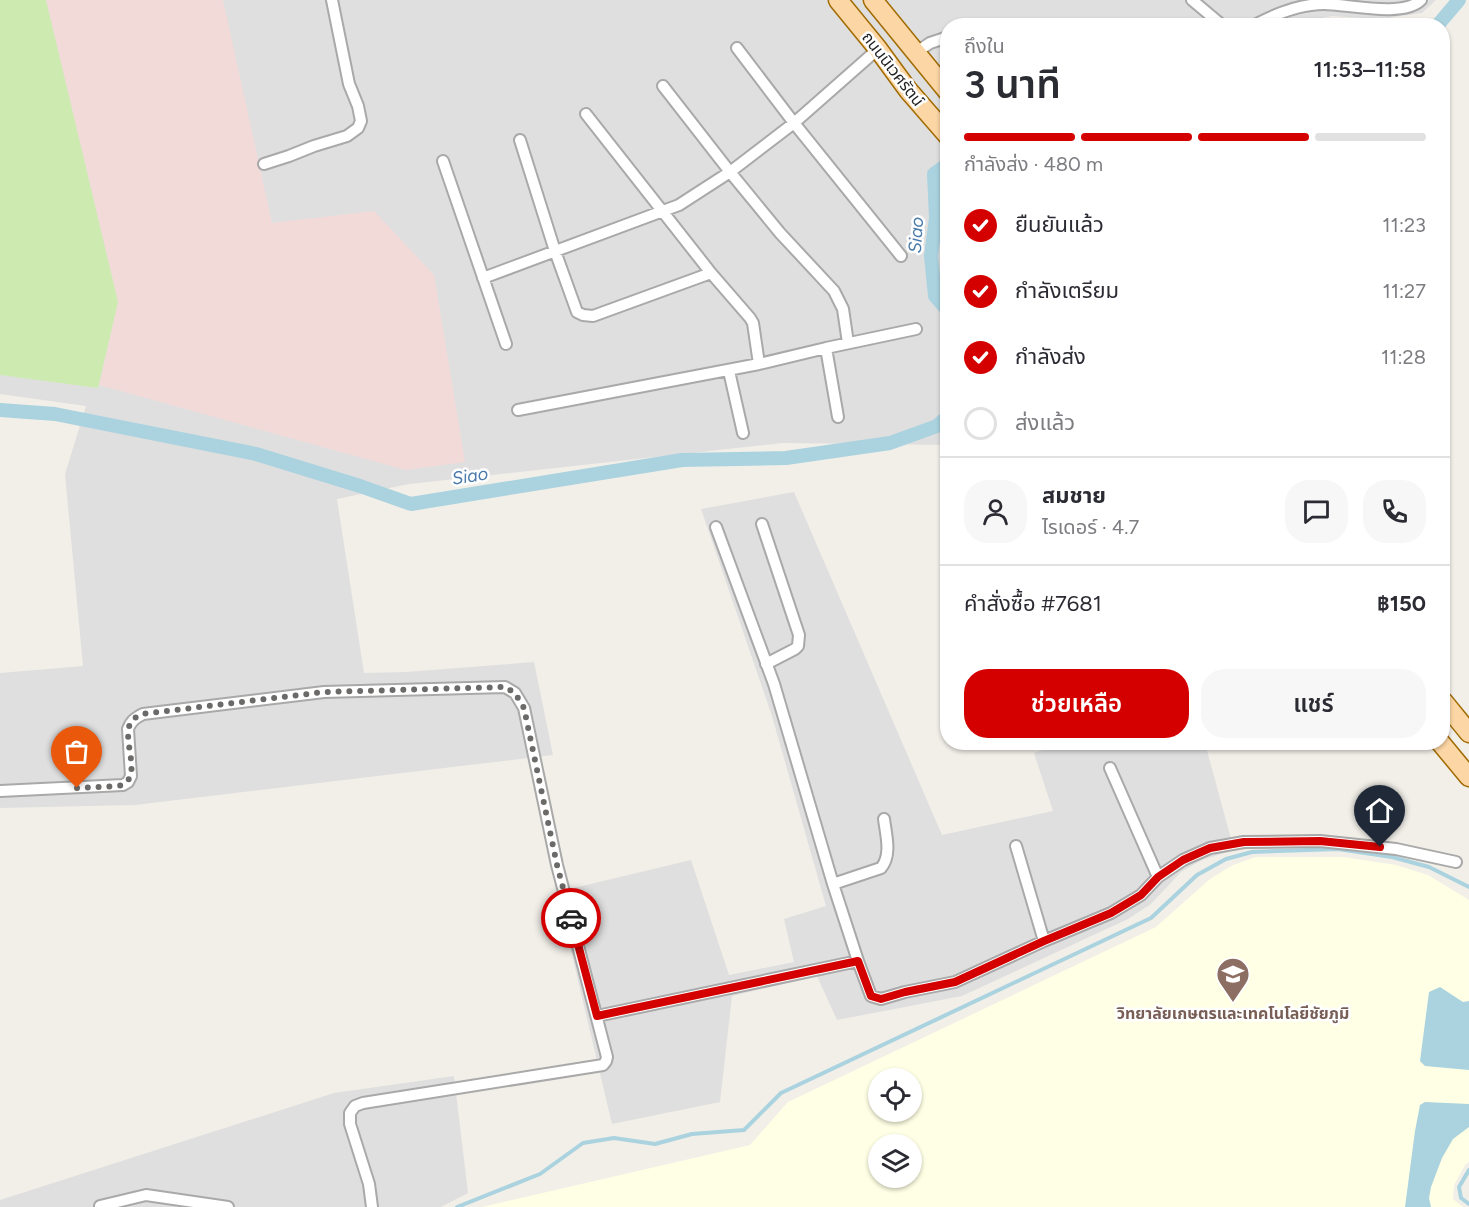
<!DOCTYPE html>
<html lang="th">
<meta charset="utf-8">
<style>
:root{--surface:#fff;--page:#f7f7f7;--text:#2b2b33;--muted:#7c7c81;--line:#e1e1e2;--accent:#d40000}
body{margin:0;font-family:Figtree,"Noto Sans Thai",sans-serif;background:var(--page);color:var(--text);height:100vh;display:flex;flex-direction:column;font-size:22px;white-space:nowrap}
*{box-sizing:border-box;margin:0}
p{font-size:20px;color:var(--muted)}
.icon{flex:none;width:33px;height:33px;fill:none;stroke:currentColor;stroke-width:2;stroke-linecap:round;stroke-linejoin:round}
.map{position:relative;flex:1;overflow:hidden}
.panel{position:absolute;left:940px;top:18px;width:510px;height:732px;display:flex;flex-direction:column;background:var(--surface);border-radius:24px;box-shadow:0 2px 4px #0004}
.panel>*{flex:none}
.fabs{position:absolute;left:868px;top:1068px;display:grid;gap:12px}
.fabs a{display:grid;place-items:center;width:54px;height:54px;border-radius:50%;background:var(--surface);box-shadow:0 2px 4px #0004;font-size:30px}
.pin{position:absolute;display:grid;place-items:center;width:51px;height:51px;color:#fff;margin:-62px -26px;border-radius:50% 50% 50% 0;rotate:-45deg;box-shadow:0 0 6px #0007}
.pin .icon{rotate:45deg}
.courier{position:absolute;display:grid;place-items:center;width:60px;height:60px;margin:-30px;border:4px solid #d40000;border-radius:50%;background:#fff;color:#222;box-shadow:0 2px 8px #0007}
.headline em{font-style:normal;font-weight:600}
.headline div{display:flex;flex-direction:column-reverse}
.headline{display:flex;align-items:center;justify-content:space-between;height:102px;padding:0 24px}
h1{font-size:39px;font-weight:600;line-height:45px}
.bar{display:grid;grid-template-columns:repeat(4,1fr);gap:9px 6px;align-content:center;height:72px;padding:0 24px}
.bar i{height:8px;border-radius:4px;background:var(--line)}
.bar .current{background:var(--accent)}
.bar p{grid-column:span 4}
.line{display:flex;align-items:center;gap:15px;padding:0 24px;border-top:2px solid var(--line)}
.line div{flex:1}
.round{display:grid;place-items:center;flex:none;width:63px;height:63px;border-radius:24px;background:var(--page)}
ol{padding:0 24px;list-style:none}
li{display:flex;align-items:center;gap:18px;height:66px}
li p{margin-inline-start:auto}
li .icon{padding:6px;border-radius:50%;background:var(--accent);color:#fff;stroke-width:4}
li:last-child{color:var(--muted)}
li i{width:33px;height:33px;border:3px solid var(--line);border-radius:50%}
.primary-button{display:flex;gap:12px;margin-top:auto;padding:12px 24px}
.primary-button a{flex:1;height:69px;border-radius:24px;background:var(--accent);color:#fff;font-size:24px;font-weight:600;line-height:69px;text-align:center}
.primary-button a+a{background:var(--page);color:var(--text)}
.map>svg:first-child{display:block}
.residential{fill:#e0dfdf}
.commercial{fill:#f2dad9}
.education{fill:#ffffe5;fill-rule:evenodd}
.grass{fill:#cdebb0}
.water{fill:#aad3df}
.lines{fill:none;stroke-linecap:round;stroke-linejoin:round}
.stream{stroke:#aad3df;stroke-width:4}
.canal{stroke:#aad3df;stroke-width:14}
.minor-casing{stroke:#a9a9a9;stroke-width:14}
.primary-casing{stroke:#a06b00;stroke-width:21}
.minor{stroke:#fff;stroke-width:10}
.primary{stroke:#fcd6a4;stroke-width:18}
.done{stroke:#6b6a68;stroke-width:6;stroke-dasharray:0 10.8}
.route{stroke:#d40000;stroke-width:8}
.labels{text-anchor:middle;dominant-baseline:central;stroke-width:5;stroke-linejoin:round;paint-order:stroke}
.street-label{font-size:16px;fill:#222;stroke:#fff}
.education-label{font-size:16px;font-weight:bold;fill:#785e54;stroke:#fff}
.water-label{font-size:18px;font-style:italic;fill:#4a7aab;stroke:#fff}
</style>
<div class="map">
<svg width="1469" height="1207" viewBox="0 0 1469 1207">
<rect width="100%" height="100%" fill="#f2efe9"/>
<!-- residential -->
<path class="residential" d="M 0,0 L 1436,0 L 1422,13 L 1381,19 L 1332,16 L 1286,25 L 948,26 L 948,445 L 783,443 L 409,484 L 337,499 L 364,673 L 406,672 L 534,662 L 553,755 L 135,805 L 0,808 L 0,673 L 83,666 L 65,474 L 86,406 L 0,394 Z
M 794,492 L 942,835 L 1053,811 L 1034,753 L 1064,743 L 1205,743 L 1234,850 L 1202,860 L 1181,872 L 1151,904 L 1128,919 L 962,996 L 837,1020 L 817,976 L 732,996 L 720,1102 L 612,1124 L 557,892 L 691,860 L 729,975 L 794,962 L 784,919 L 826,906 L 772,716 L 701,509 Z
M 454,1076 L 468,1193 L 441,1207 L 0,1207 L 0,1200 L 334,1093 Z"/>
<!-- commercial -->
<path class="commercial" d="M 46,0 L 223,0 L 272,223 L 374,211 L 434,275 L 465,462 L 406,470 L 99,385 L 118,302 Z"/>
<!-- education -->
<path class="education" d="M 1256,857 L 1343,857 L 1396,865 L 1428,875 L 1469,900 L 1469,1162 L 1465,1165 L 1454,1185 L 1453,1199 L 1463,1207 L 482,1207 L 750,1145 L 788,1102 L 1156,927 L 1210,879 L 1233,865 ZM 879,1078 L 912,1078 L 912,1112 L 879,1112 ZM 879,1144 L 912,1144 L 912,1178 L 879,1178 Z"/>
<!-- grass -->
<path class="grass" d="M 0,0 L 46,0 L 118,302 L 98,388 L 0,375 Z"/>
<!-- water -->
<path class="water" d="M 1440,987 L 1463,1002 L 1469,1001 L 1469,1070 L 1425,1066 L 1420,1061 L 1429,992 Z
M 1425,1102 L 1469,1104 L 1469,1127 L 1453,1139 L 1442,1158 L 1431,1187 L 1429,1198 L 1431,1207 L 1405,1207 L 1415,1131 L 1420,1105 Z"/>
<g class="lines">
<!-- stream -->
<path class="stream" d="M 1469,1170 L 1459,1187 L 1461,1198 L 1469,1204
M 457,1207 L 540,1174 L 583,1143 L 614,1138 L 655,1144 L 692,1134 L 744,1130 L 781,1093 L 1151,918 L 1197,875 L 1226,859 L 1252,852 L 1338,849 L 1392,857 L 1429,867 L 1469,887"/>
<!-- canal -->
<path class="canal" d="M 1437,26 L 1459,0
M 948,164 L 934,174 L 936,218 L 931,256 L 935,296 L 948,311
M 0,410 L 55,414 L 256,454 L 360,486 L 411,504 L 682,460 L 786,458 L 890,443 L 937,426 L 948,416"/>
<defs>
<path id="minor" d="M 1192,0 L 1223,26
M 1253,26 C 1275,14 1299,4 1324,4 C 1347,4 1403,18 1421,0
M 737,48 L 794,123 L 901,256
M 915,53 L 930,43 L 948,37
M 663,86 L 730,172 L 780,233 L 834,291 L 843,309 L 848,343
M 586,114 L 711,273 L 750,318 L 753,323 L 759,364
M 520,140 L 555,251 L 577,312 L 583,315 L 593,316 L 711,273
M 443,161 L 506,344
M 264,164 L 289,156 L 314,146 L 347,136 L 358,128 L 361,121 L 358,106 L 349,84 L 332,0
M 483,278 L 679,205 L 730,172 L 794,123 L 878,49
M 826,348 L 838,417
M 729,371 L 743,433
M 518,410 L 759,364 L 826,348 L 916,329
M 762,524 L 799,635 L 798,646 L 795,649 L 766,664
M 716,527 L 774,684 L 833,884 L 858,961 L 871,996 L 881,999 L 905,992 L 955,982 L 1044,941 L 1111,913 L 1141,895 L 1158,877 L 1183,860 L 1210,848 L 1244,842 L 1320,841 L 1396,849 L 1456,862
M 1110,768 L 1158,877
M 0,791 L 123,785 L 128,782 L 131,776 L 128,729 C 131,721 135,718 143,714 L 324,692 L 505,687 L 515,693 L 524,708 L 557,865 L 607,1057 L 606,1061 L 603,1065 L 363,1103 L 355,1106 L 350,1113 L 350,1124 L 369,1184 L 372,1207
M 1016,846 L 1044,941
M 833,884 L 881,868 C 892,855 886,835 884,819
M 597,1016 L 858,961
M 100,1206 L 146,1195 L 228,1207"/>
<path id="primary" d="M 838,0 L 878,49 L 908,90 L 948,136
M 873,0 L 948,92
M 1443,701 L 1469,733
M 1440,742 L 1469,777"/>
</defs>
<!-- minor casing -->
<use href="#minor" class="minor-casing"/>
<!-- primary casing -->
<use href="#primary" class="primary-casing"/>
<!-- minor -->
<use href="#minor" class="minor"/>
<!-- primary -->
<use href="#primary" class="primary"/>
</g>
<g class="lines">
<!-- done -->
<path class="done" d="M 77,788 L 118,786 C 146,780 120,740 131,722 C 134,718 138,716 142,714 L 324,692 L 505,687 L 515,693 L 524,708 L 557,865 L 571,918"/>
<!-- route -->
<path class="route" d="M 571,918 L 597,1016 L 858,961 L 871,996 L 881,999 L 905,992 L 955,982 L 1044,941 L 1111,913 L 1141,895 L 1158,877 L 1183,860 L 1210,848 L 1244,842 L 1320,841 L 1380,847"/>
</g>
<!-- icons -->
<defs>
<symbol id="university-pin" viewBox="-11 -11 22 30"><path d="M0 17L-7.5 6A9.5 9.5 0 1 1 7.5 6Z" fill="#8d6e63" stroke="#fff"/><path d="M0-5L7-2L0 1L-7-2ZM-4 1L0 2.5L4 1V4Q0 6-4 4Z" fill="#fff"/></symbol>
</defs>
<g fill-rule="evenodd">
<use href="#university-pin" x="1214" y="955" width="38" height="52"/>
</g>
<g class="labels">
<!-- street labels -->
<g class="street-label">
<text transform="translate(893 69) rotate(52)">ถนนนิเวศรัตน์</text>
</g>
<!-- education labels -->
<g class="education-label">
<text x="1233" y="1013">วิทยาลัยเกษตรและเทคโนโลยีชัยภูมิ</text>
</g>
<!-- water labels -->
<g class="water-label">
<text transform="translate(916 235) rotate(-86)">Siao</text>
<text transform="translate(470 476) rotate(-9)">Siao</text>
</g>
</g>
</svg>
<div class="fabs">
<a><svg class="icon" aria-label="locate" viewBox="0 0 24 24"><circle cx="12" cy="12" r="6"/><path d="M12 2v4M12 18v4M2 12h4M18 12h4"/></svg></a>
<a><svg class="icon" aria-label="layers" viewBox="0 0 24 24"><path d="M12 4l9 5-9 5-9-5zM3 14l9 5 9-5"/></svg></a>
</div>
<div class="pin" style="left:77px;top:788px;background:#ea580c"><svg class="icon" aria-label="bag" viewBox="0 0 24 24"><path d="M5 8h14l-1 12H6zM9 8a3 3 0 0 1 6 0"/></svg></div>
<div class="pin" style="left:1380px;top:847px;background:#1f2937"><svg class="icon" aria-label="home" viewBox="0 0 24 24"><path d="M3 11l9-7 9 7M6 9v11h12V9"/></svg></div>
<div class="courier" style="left:571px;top:918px"><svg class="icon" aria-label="car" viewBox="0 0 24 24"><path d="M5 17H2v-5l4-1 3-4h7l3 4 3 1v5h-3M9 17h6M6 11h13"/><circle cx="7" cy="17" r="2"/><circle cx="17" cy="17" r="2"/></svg></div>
<section class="panel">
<div class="headline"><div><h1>3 นาที</h1><p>ถึงใน</p></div><em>11:53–11:58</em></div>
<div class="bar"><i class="current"></i><i class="current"></i><i class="current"></i><i></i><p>กำลังส่ง · 480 m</p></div>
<ol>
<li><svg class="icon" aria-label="check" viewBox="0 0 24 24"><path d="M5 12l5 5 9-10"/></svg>ยืนยันแล้ว<p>11:23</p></li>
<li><svg class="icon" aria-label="check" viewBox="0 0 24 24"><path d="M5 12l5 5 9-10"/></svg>กำลังเตรียม<p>11:27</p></li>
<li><svg class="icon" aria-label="check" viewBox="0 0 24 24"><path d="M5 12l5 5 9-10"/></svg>กำลังส่ง<p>11:28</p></li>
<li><i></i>ส่งแล้ว</li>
</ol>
<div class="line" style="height:108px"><a class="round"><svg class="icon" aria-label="person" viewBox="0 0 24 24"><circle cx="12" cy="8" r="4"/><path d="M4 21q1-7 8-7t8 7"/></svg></a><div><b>สมชาย</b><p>ไรเดอร์ · 4.7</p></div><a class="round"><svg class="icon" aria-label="chat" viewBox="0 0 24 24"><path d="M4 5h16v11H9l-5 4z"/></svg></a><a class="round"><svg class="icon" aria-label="phone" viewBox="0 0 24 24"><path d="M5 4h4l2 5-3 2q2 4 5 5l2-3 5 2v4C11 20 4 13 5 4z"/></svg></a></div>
<div class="line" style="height:78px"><div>คำสั่งซื้อ #7681</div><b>฿150</b></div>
<div class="primary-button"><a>ช่วยเหลือ</a><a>แชร์</a></div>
</section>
</div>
